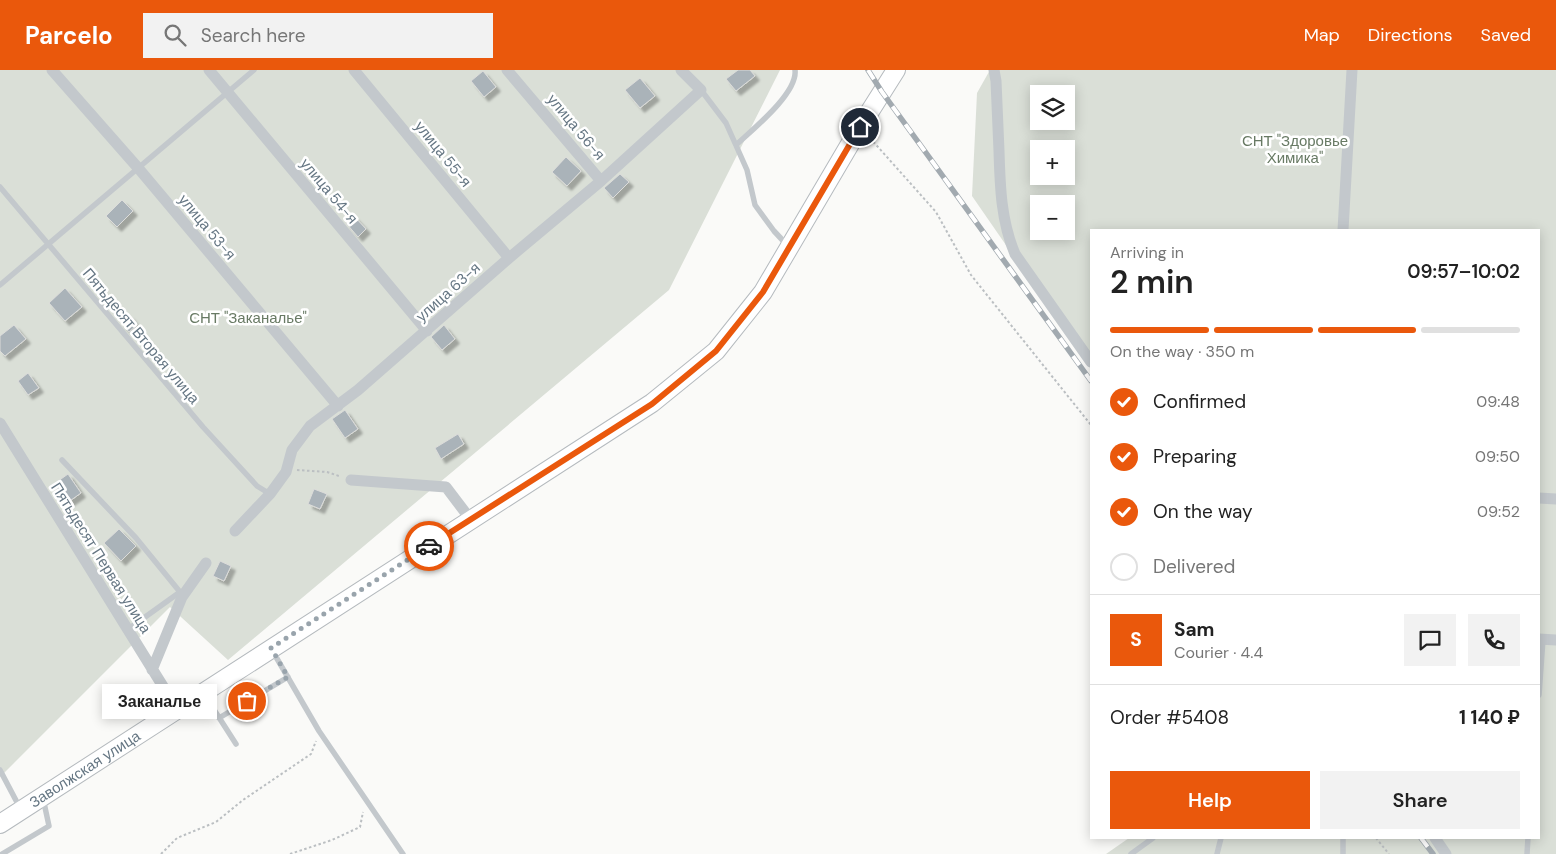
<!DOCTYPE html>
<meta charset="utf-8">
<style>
:root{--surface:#fff;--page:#f2f2f2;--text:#222;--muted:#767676;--line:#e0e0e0;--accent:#ea580c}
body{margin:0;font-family:"DM Sans",sans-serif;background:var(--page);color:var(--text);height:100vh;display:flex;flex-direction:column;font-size:19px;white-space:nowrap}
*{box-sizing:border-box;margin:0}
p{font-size:16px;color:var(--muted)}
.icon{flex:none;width:28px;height:28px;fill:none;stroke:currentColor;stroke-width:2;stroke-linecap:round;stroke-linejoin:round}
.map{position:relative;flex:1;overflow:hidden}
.side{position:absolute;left:1090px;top:159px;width:450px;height:610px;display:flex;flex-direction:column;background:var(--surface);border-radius:0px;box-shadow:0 2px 12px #0003}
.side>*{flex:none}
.fabs{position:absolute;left:1030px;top:15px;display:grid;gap:10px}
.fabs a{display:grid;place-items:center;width:45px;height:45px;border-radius:0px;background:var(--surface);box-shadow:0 2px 12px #0003;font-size:25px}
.pin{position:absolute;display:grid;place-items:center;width:42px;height:42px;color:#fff;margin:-21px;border:2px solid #fff;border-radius:50%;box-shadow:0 1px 5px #0007}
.courier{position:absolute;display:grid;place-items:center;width:50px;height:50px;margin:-25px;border:4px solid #ea580c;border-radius:50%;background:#fff;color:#222;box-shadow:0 1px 6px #0007}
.bubble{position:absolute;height:35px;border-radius:0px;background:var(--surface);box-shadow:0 2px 12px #0003;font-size:16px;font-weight:600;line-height:35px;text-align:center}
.head em{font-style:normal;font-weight:600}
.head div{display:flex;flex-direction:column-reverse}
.head{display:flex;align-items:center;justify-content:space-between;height:85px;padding:0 20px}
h1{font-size:32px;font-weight:600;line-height:38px}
.bar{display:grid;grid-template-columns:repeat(4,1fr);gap:8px 5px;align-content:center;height:60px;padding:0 20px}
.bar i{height:6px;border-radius:4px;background:var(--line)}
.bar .active{background:var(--accent)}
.bar p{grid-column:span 4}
.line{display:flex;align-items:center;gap:12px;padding:0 20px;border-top:1px solid var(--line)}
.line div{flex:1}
.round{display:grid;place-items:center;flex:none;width:52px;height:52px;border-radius:0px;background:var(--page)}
ol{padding:0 20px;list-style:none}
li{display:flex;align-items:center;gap:15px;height:55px}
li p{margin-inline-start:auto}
li .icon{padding:5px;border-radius:50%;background:var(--accent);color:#fff;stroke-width:4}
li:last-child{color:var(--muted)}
li i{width:28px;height:28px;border:2px solid var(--line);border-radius:50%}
.cta{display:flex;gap:10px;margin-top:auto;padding:10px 20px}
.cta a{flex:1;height:58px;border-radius:0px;background:var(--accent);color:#fff;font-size:20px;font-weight:600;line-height:58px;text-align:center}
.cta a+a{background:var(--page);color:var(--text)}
header{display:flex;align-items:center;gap:30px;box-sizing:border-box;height:70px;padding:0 25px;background:var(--accent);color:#fff}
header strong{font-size:24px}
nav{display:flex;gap:28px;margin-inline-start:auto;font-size:18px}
.search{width:350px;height:45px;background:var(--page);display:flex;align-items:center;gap:12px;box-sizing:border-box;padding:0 18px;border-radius:0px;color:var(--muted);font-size:19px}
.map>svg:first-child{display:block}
.green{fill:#dadfd7;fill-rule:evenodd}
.building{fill:#aab3b9;stroke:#dcdcda;filter:url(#shadow)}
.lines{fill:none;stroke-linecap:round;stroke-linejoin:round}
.primary-casing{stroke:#b5babe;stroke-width:20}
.path{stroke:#bbbfc2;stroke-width:2;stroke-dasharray:2.5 2.5;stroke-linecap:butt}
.service{stroke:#c3c8cc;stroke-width:5.5}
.minor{stroke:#c3c8cc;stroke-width:11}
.primary{stroke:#fff;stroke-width:18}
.rail-casing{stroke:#a2aab0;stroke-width:5.5}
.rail{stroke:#fff;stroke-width:4;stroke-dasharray:11;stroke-linecap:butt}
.done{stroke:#99a4ac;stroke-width:5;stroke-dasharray:0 9}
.route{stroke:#ea580c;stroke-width:6}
.labels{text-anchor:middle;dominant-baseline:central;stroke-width:5;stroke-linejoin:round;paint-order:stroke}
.street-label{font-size:15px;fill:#657683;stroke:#fff}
.park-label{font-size:15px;fill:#687a64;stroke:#fff}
</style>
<header>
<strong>Parcelo</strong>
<div class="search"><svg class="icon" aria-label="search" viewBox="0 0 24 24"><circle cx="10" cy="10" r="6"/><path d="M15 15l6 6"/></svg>Search here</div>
<nav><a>Map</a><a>Directions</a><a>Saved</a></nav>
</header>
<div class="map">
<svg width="1556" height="784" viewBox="0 0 1556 784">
<defs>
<filter id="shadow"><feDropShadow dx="4.5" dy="4.5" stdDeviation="1" flood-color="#0004"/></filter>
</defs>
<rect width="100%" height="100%" fill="#fafaf8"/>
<!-- green -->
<path class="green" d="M 0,0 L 780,0 L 669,220 L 228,590 L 170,537 L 0,707 Z
M 990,0 L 1556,0 L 1556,784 L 1106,784 L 1129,768 L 1539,768 L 1539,160 L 1091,160 L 1091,298 L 972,126 L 977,23 ZM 1039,24 L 1066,24 L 1066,51 L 1039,51 ZM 1039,79 L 1066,79 L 1066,106 L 1039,106 ZM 1039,134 L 1066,134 L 1066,161 L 1039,161 Z"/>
<!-- building -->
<path class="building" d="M 738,0 L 750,0 L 755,6 L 736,21 L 726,9 Z
M 483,1 L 496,17 L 484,27 L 471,11 Z
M 640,8 L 655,26 L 640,38 L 625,20 Z
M 566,87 L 581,101 L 567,116 L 552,102 Z
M 620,104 L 629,112 L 613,128 L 604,118 Z
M 122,130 L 133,141 L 117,157 L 106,146 Z
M 354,146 L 366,159 L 358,167 L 346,153 Z
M 65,218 L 82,237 L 65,251 L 49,233 Z
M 129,245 L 137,255 L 129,262 L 120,252 Z
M 14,255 L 26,269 L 5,286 L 0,281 L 0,266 Z
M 444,255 L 455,269 L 442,280 L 431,267 Z
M 28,303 L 39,318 L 28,325 L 18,311 Z
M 345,340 L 358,359 L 345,368 L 332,349 Z
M 458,364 L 464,374 L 441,389 L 435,378 Z
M 68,404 L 81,423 L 67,433 L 54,414 Z
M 314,419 L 327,424 L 320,439 L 308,434 Z
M 119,459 L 136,476 L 121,491 L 104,473 Z
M 220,491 L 231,496 L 224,511 L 213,506 Z"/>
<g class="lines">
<defs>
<g id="primary">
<path id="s1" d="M 0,754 L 652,333 L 716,281 L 763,222 L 860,57 L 896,0"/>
</g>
</defs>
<!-- primary casing -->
<use href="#primary" class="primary-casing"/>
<!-- path -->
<path class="path" d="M 870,68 L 936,142 L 971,205 L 1091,355
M 297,400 L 327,402 L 339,406
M 1376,768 L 1389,784
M 161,784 L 177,768 L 216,752 L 243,730 L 311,684 L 316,671
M 290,784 L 332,770 L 360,757 L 363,742"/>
<!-- service -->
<path class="service" d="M 701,20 L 726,53 L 747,100 L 755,135 L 774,161 L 788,176
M 736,75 C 752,60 798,23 795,0
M 0,117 L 203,357 L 257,416 L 270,424
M 0,215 L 254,0
M 62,390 L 136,468 L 180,522 L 182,527
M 127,560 L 180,522
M 272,580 L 319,661 L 403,784
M 204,624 L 236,674
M 1539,625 L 1543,569
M 219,648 L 288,607
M 0,700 L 20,738
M 1343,768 L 1343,784
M 2,784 L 49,756 L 43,728
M 1131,784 L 1153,768
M 1217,784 L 1221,768
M 1527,784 L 1528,768"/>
<!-- minor -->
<path class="minor" d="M 52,0 L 139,99 L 338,336
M 209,0 L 427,261
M 354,0 L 509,188
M 507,0 L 601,111
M 994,0 L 996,11 C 997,34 998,57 999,81 C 1000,116 1001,151 1015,184 L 1091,292
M 1343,160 L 1352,0
M 0,353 L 177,639
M 351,410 L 446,417 L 471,450
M 1539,428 L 1556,429
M 235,461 L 270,424 L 286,402 L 292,380 L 310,356 L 358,320 L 509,188 L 601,111 L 701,20 L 681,0
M 1539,569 L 1556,570
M 152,600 L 182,527 L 206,493
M 1435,768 L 1446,784"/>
<!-- primary -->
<use href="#primary" class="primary"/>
<defs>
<path id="rail" d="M 868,0 L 882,22 L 1091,311
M 1421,768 L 1433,784"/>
</defs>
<!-- rail casing -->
<use href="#rail" class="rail-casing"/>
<!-- rail -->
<use href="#rail" class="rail"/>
</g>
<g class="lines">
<!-- done -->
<path class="done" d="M 247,631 L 288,607 L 271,578 L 429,476"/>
<!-- route -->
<path class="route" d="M 429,476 L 652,334 L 716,281 L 763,222 L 860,57"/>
</g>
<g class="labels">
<!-- street labels -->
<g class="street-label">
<text transform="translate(576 57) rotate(50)">улица 56-я</text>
<text transform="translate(443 84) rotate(51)">улица 55-я</text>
<text transform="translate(329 121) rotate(50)">улица 54-я</text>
<text transform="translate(207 157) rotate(50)">улица 53-я</text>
<text transform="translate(448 222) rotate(-42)">улица 63-я</text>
<text transform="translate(141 266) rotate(50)">Пятьдесят Вторая улица</text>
<text transform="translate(101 488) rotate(58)">Пятьдесят Первая улица</text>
<text stroke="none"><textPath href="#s1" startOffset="101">Заволжская улица</textPath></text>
</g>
<!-- park labels -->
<g class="park-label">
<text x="1295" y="71">СНТ "Здоровье<tspan x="1295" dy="17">Химика"</tspan></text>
<text x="248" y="248">СНТ "Заканалье"</text>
</g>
</g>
</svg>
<div class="fabs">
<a><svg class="icon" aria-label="layers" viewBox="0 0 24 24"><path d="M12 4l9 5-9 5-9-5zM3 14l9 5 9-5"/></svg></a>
<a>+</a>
<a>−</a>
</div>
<div class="pin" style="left:247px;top:631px;background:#ea580c"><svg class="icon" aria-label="bag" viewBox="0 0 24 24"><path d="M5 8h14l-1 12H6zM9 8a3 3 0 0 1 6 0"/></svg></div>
<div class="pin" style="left:860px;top:57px;background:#1f2937"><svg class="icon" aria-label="home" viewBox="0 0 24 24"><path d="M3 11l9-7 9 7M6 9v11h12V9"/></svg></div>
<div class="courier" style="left:429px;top:476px"><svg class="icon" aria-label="car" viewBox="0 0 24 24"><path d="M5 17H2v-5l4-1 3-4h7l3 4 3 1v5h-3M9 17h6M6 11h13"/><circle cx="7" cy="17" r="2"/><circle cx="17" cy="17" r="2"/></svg></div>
<div class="bubble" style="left:102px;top:614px;width:115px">Заканалье</div>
<section class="side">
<div class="head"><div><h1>2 min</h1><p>Arriving in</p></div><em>09:57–10:02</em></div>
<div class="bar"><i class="active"></i><i class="active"></i><i class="active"></i><i></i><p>On the way · 350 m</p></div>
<ol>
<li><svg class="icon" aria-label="check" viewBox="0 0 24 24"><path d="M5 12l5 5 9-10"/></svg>Confirmed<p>09:48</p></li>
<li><svg class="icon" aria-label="check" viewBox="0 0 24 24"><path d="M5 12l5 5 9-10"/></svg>Preparing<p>09:50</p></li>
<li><svg class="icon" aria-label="check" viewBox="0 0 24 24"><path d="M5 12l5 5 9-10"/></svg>On the way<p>09:52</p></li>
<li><i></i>Delivered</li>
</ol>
<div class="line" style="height:90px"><b class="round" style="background:var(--accent);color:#fff">S</b><div><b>Sam</b><p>Courier · 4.4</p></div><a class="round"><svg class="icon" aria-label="chat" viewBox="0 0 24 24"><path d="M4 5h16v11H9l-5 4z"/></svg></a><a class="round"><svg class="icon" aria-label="phone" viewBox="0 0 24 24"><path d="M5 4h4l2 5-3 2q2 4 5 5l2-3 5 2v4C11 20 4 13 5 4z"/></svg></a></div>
<div class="line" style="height:65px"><div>Order #5408</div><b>1 140 ₽</b></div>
<div class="cta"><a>Help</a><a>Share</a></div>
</section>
</div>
